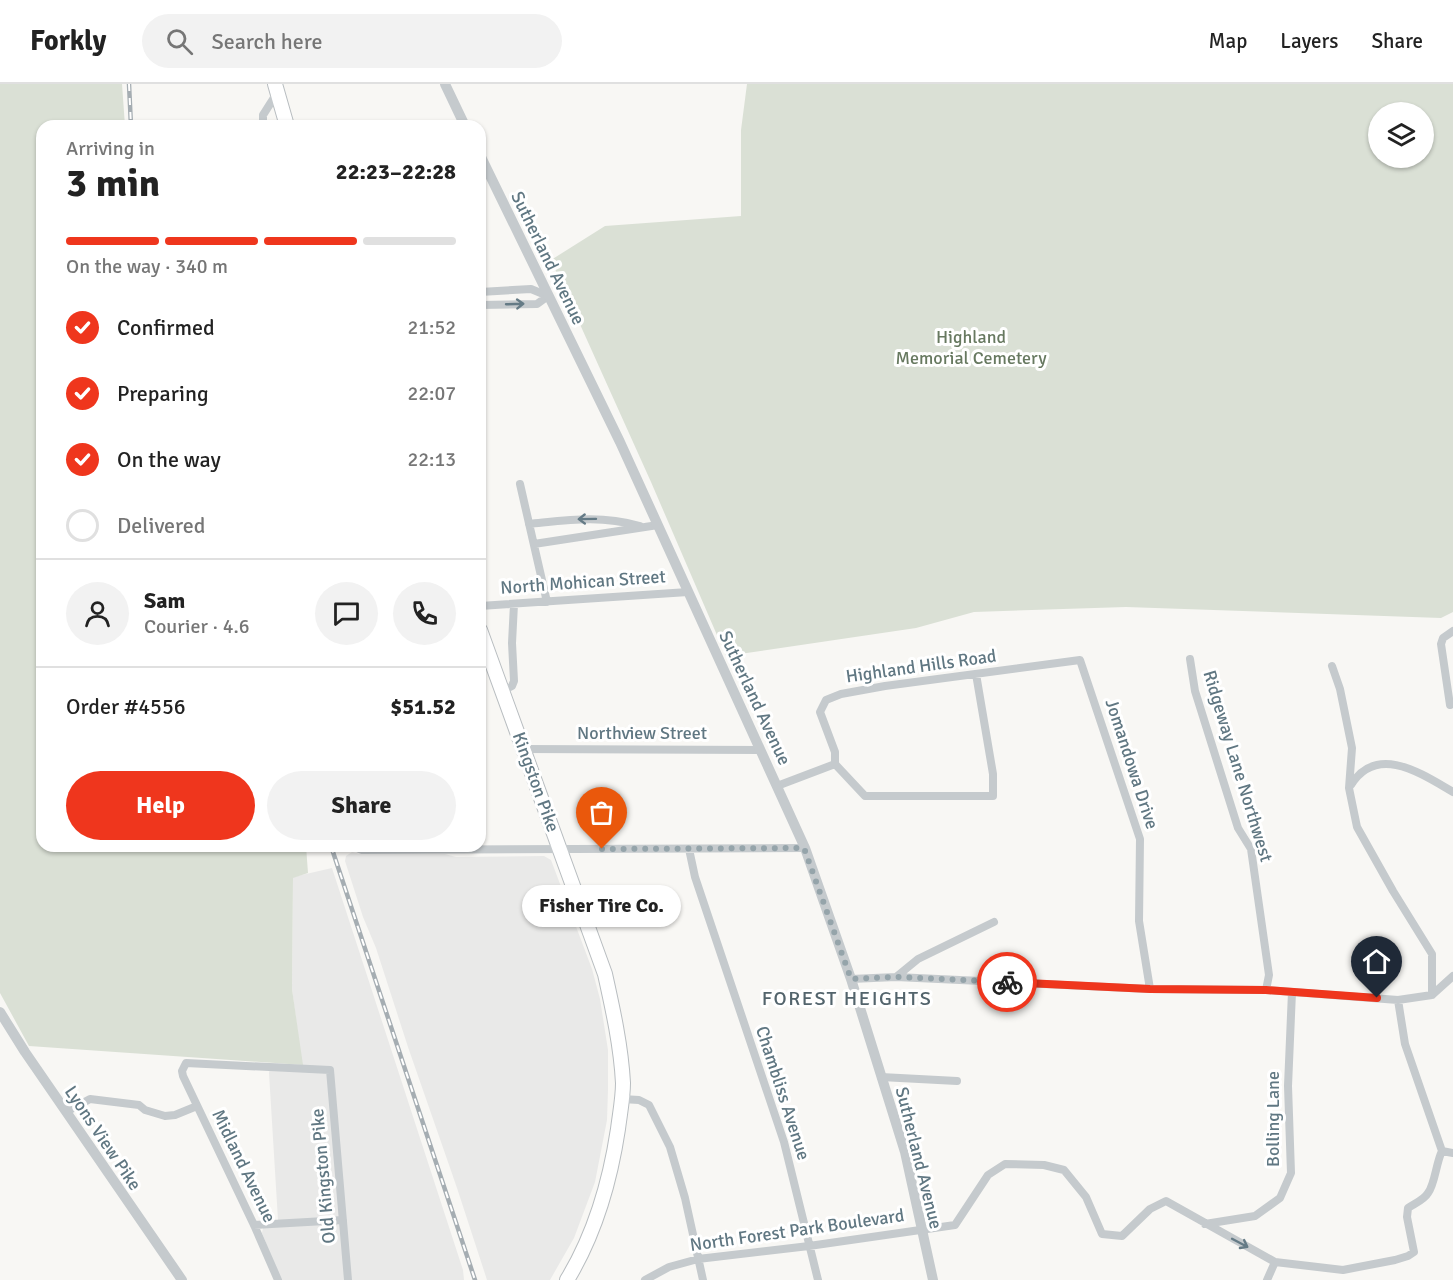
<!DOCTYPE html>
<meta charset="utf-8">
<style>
:root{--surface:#fff;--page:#f2f2f2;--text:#222;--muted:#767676;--line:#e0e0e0;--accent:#ef361d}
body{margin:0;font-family:Signika,sans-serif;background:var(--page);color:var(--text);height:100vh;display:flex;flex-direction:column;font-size:22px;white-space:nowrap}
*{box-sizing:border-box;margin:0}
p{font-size:20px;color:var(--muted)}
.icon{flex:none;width:33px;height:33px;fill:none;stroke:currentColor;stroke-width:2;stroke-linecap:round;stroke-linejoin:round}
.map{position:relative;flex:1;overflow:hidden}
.side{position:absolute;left:36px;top:36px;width:450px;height:732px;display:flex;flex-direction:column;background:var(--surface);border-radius:18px;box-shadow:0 2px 4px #0004}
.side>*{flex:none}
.fabs{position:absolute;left:1368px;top:18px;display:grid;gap:12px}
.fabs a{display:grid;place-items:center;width:66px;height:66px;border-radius:50%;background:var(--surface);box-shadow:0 2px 4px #0004;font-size:30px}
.pin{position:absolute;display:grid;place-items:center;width:51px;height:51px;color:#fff;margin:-62px -26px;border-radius:50% 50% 50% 0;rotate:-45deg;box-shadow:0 0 6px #0007}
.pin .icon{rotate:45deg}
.courier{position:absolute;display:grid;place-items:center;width:60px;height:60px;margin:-30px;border:4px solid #ef361d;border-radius:50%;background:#fff;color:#222;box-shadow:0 2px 8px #0007}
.bubble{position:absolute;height:42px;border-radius:21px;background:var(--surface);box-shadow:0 2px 4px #0004;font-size:20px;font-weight:700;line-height:42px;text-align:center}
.overview em{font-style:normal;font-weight:700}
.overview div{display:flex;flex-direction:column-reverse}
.overview{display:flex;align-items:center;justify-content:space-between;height:102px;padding:0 30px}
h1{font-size:39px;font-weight:700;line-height:45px}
.bar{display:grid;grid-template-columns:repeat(4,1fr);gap:9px 6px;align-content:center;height:72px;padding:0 30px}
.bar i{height:8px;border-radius:4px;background:var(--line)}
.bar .current{background:var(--accent)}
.bar p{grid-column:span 4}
.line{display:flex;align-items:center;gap:15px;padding:0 30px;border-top:2px solid var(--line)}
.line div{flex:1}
.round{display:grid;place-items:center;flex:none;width:63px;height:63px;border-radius:32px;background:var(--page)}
ol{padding:0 30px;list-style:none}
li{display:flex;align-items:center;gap:18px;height:66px}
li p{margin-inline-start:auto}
li .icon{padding:6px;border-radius:50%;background:var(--accent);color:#fff;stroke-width:4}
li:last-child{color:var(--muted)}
li i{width:33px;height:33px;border:3px solid var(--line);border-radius:50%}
.button{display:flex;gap:12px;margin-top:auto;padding:12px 30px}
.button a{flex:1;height:69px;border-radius:36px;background:var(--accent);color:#fff;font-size:24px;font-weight:700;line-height:69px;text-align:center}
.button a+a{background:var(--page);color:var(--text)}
header{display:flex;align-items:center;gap:36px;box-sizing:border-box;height:84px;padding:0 30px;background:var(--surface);border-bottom:2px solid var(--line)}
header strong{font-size:28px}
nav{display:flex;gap:33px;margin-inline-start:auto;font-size:21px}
.search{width:420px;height:54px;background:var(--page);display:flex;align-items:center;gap:15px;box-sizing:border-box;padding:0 21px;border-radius:33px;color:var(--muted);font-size:22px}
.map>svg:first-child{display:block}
.built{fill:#e9e9e8}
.green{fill:#dae0d5;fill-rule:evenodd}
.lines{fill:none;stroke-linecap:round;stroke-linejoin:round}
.primary-casing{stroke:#b8bdc0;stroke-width:16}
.minor{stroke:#c5cacd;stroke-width:8}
.tertiary{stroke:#c5cacd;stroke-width:10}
.primary{stroke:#fff;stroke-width:14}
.rail-casing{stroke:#a5adb2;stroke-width:4.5}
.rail{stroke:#fff;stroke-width:2;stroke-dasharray:7;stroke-linecap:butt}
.oneway{stroke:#657b86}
.done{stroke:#95a4aa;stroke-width:6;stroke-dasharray:0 10.8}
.route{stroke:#ef361d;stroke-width:8}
.labels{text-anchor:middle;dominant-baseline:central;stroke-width:6;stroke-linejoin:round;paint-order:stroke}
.street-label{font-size:18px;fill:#607782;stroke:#fff}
.park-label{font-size:18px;fill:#677960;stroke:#fff}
.neighbourhood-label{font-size:20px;letter-spacing:1.5px;fill:#53646c;stroke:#fff}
</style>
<header>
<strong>Forkly</strong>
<div class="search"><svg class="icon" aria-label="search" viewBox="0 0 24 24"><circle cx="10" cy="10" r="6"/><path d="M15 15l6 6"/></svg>Search here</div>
<nav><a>Map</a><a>Layers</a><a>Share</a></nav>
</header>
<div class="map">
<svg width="1453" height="1196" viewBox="0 0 1453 1196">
<rect width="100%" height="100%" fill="#f8f7f4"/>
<!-- built -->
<path class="built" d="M 352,768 L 361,770 L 445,770 L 456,773 L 544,772 L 551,776 L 592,885 L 600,915 L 608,966 L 608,1006 L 607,1036 L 595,1098 L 574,1154 L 550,1196 L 487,1196 L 457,1104 L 408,963 L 376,864 L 363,833 L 345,777 L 346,772 Z
M 332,784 L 463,1186 L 464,1196 L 281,1196 L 262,1149 L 263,1144 L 278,1136 L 269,989 L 270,979 L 302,981 L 292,905 L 293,793 Z"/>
<!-- green -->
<path class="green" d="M 0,0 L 122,0 L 125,42 L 42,42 L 42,762 L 306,762 L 308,789 L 293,794 L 292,905 L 303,981 L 29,962 L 0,909 Z
M 747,0 L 1453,0 L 1453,528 L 1441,534 L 1126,523 L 974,528 L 916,544 L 726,572 L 651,398 L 551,176 L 605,142 L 741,132 L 741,46 ZM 1424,28 L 1424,74 L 1378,74 L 1378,28 Z"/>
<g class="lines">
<defs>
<path id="primary" d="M 275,0 L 287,42
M 480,546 L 605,890 C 613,926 621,962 623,999 C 623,1014 620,1029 618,1045 C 610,1098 595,1150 567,1196"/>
</defs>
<!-- primary casing -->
<use href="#primary" class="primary-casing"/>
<!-- minor -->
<path class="minor" d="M 263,42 L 263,31 L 277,9
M 480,208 L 531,205 L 548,212 L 537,220 L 480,221
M 520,400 L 547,518
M 529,440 C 570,436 599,431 640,442
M 534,460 L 658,441
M 480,522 L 688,508
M 1190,575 L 1195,607 L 1238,744 L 1251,765 L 1269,891 L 1266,906
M 1332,582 L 1340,605 L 1352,664 L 1349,704 L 1357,743 L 1393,807 L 1432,870 L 1432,911
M 502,607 L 512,602 L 514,597 L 512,559 L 514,520
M 1450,621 L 1441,560 L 1443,554 L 1453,547
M 524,665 L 760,666
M 835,680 L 835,668 L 820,628 L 826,616 L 841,610 L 885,602 L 1080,576 L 1140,755 L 1139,837 L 1150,905
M 835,680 L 865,712 L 993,712 L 993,690 L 976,590
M 1351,701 C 1377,659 1422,690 1453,708
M 777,702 L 835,680
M 352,762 L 362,766 L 805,764
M 689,765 L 695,793 L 784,1058 L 818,1196
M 896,893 L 918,875 L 994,838
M 851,895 L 896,893 L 1150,905 L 1266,906 L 1398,916 L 1432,911 L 1453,892
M 1398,916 L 1405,960 L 1442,1067 L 1453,1069
M 881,993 L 957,997
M 622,1015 L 639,1016 L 649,1021 L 670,1063 L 685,1114 L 703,1196
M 66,1028 L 90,1015 L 139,1021 L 145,1026 L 165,1032 L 175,1031 L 197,1022
M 1205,1140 L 1255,1132 L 1280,1114 L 1291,1089 L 1288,1002 L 1292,908
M 254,1141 L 343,1136
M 278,1196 L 254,1141 L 183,992 L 182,987 L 186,979 L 330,986 L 348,1196
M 645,1196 L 669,1183 L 698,1175 L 809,1162 L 955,1141 L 988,1091 L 1005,1080 L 1044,1081 L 1064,1086 L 1086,1113 L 1102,1150 L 1122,1152 L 1150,1125 L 1166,1117 L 1275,1178 L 1343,1186 L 1395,1176 L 1408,1172 L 1414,1168 L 1407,1133 L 1408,1124 C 1415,1119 1424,1116 1428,1109 C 1435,1100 1436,1079 1442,1067
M 1267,1196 L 1275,1178"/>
<!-- tertiary -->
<path class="tertiary" d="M 445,0 L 465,42
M 480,71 L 620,358 L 805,764 L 851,895 L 905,1068 L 933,1196
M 0,928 L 25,968 L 182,1196"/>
<!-- primary -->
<use href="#primary" class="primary"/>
<defs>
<path id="rail" d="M 129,0 L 131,42
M 331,762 L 475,1196"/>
</defs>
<!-- rail casing -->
<use href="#rail" class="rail-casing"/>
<!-- rail -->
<use href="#rail" class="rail"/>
</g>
<!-- one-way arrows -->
<defs><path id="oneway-shaft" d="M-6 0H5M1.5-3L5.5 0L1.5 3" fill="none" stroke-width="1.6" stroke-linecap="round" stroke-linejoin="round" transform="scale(1.5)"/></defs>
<g class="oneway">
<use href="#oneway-shaft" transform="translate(515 220) rotate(-2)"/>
<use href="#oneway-shaft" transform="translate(587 435) rotate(179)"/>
<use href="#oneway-shaft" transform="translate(1240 1159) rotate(28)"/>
</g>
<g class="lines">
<!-- done -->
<path class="done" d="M 602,765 L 804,764 L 851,895 L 896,893 L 1007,898"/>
<!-- route -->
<path class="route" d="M 1007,898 L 1150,905 L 1266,906 L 1377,914"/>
</g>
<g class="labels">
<!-- street labels -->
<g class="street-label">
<text transform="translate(548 174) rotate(64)">Sutherland Avenue</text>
<text transform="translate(583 498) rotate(-4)">North Mohican Street</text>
<text transform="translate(921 582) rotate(-8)">Highland Hills Road</text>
<text transform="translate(755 614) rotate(65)">Sutherland Avenue</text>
<text x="642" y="649">Northview Street</text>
<text transform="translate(1132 680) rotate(72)">Jomandowa Drive</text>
<text transform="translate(1238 682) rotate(73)">Ridgeway Lane Northwest</text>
<text transform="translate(536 698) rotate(70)">Kingston Pike</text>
<text transform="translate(783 1009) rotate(72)">Chambliss Avenue</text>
<text transform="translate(1273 1035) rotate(-90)">Bolling Lane</text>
<text transform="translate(103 1054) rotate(56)">Lyons View Pike</text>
<text transform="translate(919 1074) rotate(76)">Sutherland Avenue</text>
<text transform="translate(244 1082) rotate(64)">Midland Avenue</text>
<text transform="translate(323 1092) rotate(-95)">Old Kingston Pike</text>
<text transform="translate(797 1146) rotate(-8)">North Forest Park Boulevard</text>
</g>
<!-- park labels -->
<g class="park-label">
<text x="971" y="253">Highland<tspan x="971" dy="21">Memorial Cemetery</tspan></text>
</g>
<!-- neighbourhood labels -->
<g class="neighbourhood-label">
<text x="847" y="914">FOREST HEIGHTS</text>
</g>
</g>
</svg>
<div class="fabs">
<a><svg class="icon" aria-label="layers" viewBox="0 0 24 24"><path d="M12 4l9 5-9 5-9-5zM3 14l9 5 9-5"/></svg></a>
</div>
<div class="pin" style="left:602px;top:765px;background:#ea580c"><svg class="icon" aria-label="bag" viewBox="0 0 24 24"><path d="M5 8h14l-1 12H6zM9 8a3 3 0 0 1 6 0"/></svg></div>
<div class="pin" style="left:1377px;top:914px;background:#1f2937"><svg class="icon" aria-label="home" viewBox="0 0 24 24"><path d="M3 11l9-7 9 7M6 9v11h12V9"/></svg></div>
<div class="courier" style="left:1007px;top:898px"><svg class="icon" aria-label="bike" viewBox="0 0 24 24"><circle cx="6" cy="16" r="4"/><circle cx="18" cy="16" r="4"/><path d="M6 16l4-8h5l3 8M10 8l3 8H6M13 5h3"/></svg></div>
<div class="bubble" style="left:522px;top:801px;width:159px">Fisher Tire Co.</div>
<section class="side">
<div class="overview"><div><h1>3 min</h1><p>Arriving in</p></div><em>22:23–22:28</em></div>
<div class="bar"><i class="current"></i><i class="current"></i><i class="current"></i><i></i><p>On the way · 340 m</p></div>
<ol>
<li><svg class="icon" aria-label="check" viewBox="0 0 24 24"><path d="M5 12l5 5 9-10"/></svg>Confirmed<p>21:52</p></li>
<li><svg class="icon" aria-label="check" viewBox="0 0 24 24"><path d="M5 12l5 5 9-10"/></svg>Preparing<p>22:07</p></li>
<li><svg class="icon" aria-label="check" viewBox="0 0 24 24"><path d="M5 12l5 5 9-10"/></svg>On the way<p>22:13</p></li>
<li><i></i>Delivered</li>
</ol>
<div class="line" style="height:108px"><a class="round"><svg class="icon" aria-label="person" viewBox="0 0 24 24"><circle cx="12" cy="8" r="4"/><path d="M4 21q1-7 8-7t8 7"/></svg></a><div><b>Sam</b><p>Courier · 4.6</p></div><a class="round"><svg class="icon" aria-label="chat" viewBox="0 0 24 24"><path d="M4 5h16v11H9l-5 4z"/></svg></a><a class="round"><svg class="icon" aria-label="phone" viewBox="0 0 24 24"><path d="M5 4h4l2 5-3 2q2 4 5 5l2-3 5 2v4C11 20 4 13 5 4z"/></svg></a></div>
<div class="line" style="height:78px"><div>Order #4556</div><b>$51.52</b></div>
<div class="button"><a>Help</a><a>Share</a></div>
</section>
</div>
